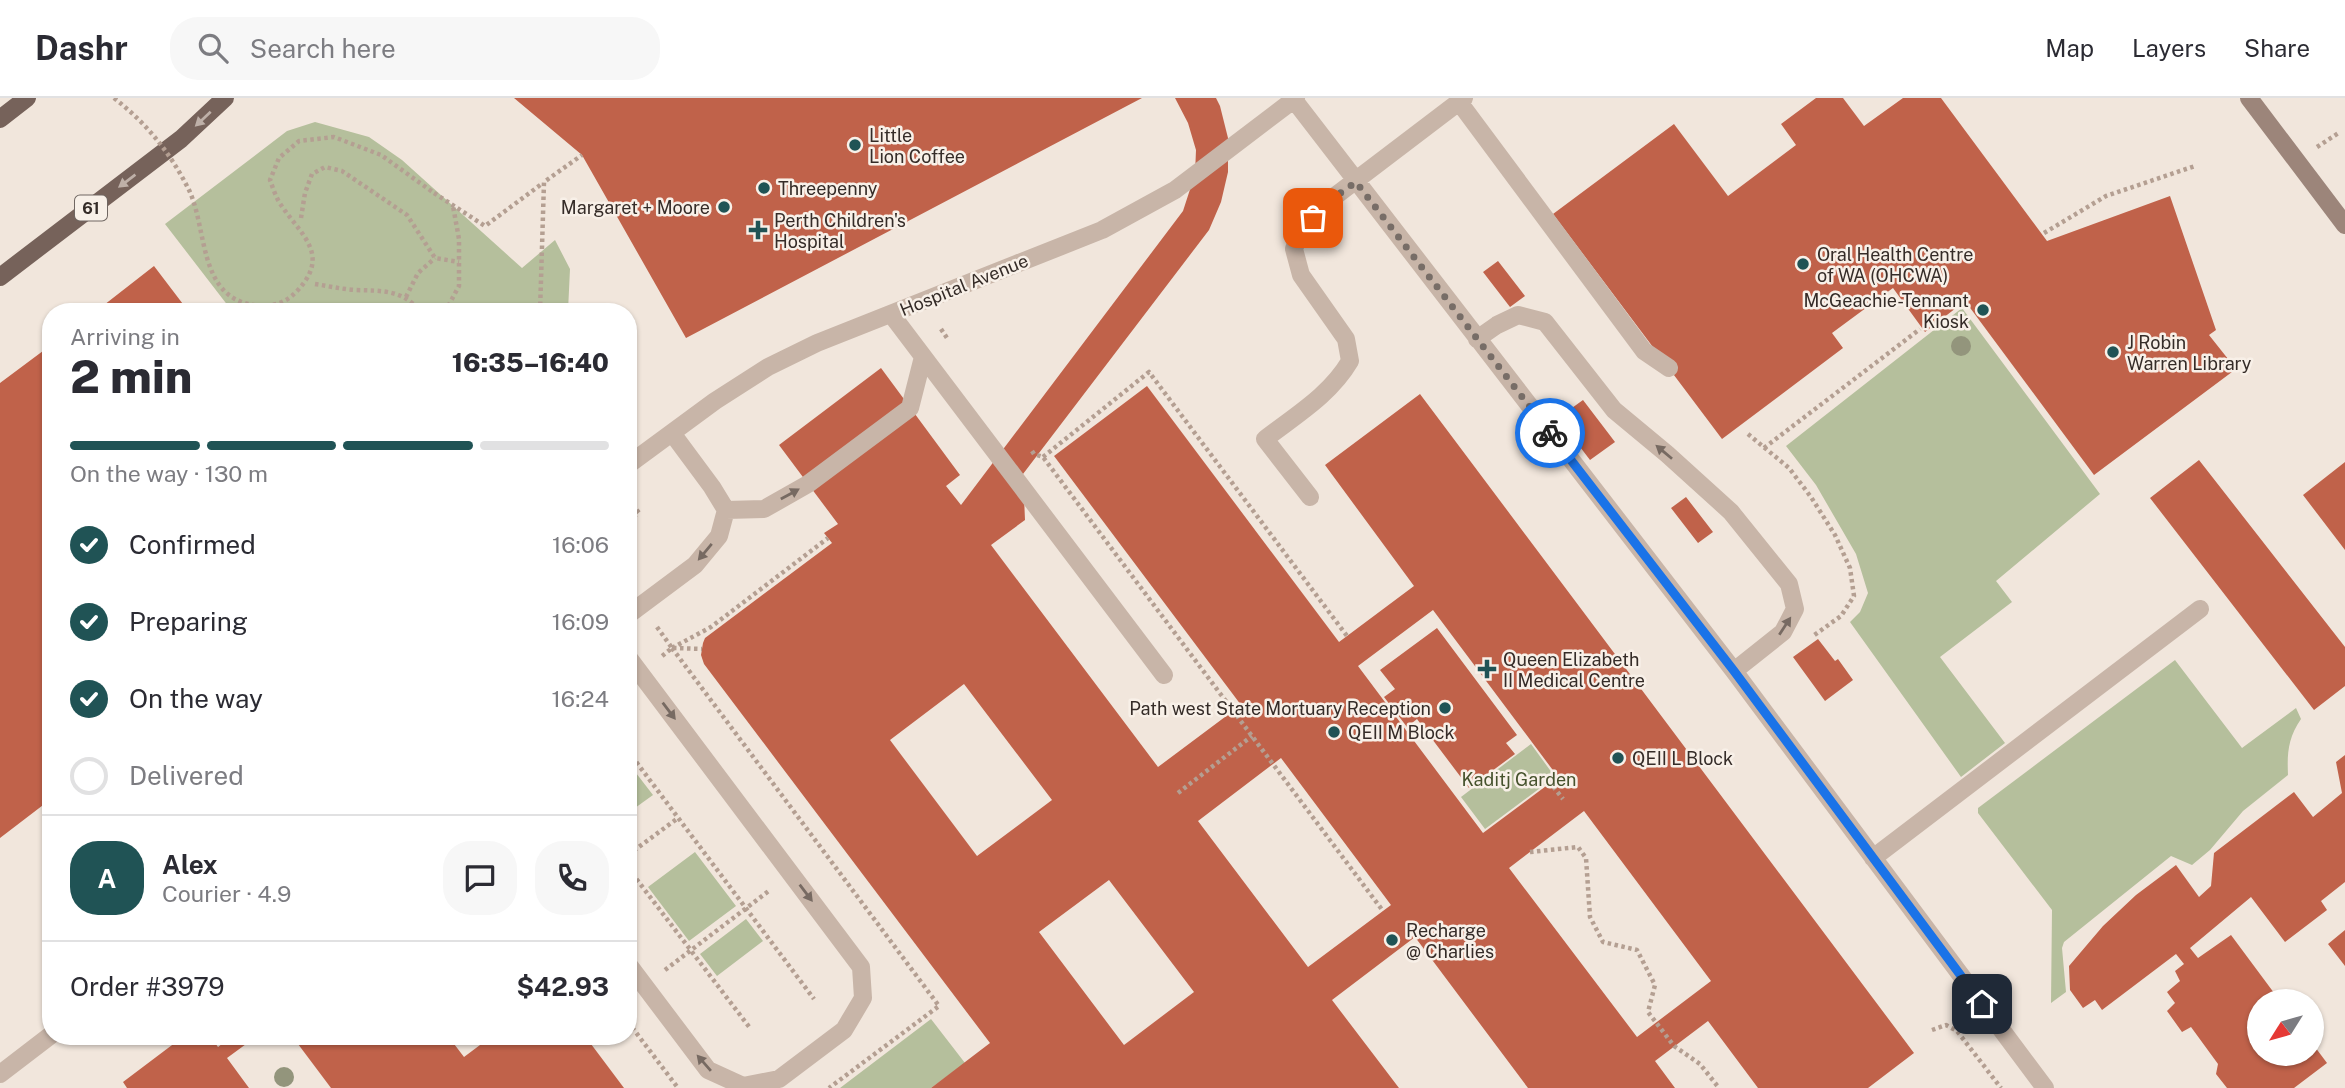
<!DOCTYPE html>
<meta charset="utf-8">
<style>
:root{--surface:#fff;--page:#f7f7f7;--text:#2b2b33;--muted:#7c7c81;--line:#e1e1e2;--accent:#205355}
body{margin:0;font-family:"Public Sans",sans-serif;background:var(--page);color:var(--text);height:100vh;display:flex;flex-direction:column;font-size:26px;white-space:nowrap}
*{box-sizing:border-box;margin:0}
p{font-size:23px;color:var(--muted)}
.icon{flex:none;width:38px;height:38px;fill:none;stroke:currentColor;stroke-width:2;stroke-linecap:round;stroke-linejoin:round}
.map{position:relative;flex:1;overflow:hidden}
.sheet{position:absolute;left:42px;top:205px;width:595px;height:742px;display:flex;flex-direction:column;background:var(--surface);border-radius:28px;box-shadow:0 2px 5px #0004}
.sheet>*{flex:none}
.needle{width:46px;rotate:233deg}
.controls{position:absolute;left:2247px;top:891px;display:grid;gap:14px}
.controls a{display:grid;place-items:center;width:77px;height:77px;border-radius:50%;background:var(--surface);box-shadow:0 2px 5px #0004;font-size:35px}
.pin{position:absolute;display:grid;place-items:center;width:60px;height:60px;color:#fff;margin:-30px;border-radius:14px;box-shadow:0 4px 10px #0006}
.courier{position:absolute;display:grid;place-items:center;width:70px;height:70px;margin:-35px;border:5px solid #1a73e8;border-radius:50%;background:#fff;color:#222;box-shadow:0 2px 9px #0007}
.summary em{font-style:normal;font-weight:800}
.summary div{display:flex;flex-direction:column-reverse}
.summary{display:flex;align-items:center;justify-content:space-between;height:119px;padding:0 28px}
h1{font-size:46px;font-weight:800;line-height:52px}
.bar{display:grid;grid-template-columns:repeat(4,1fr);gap:10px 7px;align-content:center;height:84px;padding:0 28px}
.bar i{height:9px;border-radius:5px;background:var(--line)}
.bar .on{background:var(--accent)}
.bar p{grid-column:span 4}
.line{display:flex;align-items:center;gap:18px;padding:0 28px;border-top:2px solid var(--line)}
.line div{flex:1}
.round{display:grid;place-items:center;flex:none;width:74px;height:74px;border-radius:28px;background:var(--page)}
ol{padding:0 28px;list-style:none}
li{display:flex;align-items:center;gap:21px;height:77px}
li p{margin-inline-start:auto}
li .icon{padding:7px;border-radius:50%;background:var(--accent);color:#fff;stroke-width:4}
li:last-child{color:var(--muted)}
li i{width:38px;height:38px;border:4px solid var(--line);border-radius:50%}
header{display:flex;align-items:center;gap:42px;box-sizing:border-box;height:98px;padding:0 35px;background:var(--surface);border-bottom:2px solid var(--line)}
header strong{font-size:33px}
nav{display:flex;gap:38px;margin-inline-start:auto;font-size:24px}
.search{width:490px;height:63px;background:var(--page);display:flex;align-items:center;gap:18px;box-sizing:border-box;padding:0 24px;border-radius:28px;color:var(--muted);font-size:26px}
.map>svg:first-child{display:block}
.green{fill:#b5bf9c}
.building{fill:#c0624a;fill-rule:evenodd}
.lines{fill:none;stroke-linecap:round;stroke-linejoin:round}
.path{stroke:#b49f92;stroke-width:4.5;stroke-dasharray:3.5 3.5;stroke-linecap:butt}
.lane{stroke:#c8b5a8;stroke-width:18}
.secondary{stroke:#9c857a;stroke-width:18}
.primary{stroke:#76625a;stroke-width:18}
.path-bridge{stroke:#b49f92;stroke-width:4.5;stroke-dasharray:3.5 3.5;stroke-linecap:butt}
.tree{fill:#93957c}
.oneway{fill:#beb0a8}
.oneway2{fill:#776a62}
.done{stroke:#776d67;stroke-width:7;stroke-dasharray:0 12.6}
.route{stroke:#1a73e8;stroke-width:9}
.poi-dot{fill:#205355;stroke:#f8f0e8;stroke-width:2.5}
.labels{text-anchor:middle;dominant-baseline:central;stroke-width:5;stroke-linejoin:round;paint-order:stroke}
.shield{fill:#f8f0e8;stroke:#706762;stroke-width:2}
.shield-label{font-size:16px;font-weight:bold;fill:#352c28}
.poi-label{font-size:18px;fill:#352c28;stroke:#f8f0e8;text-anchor:start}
.street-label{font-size:18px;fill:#352c28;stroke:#f8f0e8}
.park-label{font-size:18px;fill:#46522d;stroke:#f8f0e8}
</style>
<header>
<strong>Dashr</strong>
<div class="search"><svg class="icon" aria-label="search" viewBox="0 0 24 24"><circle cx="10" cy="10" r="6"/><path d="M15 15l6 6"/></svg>Search here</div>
<nav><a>Map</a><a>Layers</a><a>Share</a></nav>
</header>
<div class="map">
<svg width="2345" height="990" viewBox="0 0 2345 990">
<rect width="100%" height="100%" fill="#f1e6dc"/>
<!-- green -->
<path class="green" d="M 315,24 L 369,39 L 402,62 L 522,170 L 555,142 L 570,171 L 568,213 L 232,213 L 165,126 L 287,33 Z
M 1962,210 L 2100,396 L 1996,483 L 2012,504 L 1940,559 L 2005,645 L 1961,679 L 1850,524 L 1860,514 L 1868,495 L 1856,456 L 1816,387 L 1786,348 Z
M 2175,562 L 2242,650 L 2296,610 L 2301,621 C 2288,640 2287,655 2288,677 L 2243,713 L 2210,752 L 2192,767 L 2171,758 L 2064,844 L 2062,850 L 2066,894 L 2051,905 L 2052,812 L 1978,715 L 1978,710 Z
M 1531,646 L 1555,679 L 1485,731 L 1461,699 Z
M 636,675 L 653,697 L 628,715 L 628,680 Z
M 695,754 L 736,808 L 689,843 L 648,789 Z
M 746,821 L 763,843 L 717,878 L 700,856 Z
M 931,921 L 965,965 L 931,990 L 840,990 Z"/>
<!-- building -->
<path class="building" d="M 514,0 L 1142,0 L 686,240 L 582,57 Z
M 1175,0 L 1216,0 L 1220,8 L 1228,40 L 1228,74 L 1221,104 L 1209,132 L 1023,376 L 1025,422 L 991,447 L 1158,669 L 1241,607 L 1054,358 L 1147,288 L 1339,544 L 1414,488 L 1325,367 L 1420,296 L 1914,955 L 1868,990 L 1758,990 L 1708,923 L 1655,963 L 1675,990 L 1528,990 L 1415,839 L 1332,902 L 1399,990 L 931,990 L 990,945 L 704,566 L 701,557 L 703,545 L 705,540 L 832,445 L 824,435 L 838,426 L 779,347 L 881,270 L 960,377 L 946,388 L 961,407 L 1183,113 L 1195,76 L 1196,52 L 1188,25 ZM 1433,512 L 1558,679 L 1483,735 L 1358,568 ZM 964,586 L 1052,702 L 977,758 L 890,642 ZM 1281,660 L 1391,807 L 1308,869 L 1198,723 ZM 1584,713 L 1711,883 L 1637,939 L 1509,770 ZM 1109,782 L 1194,894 L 1124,947 L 1039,834 Z
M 1816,0 L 1843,0 L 1864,28 L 1903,0 L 1941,0 L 2047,143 L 2170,98 L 2216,232 L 2209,237 L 2236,271 L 2094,377 L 1965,203 L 1925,234 L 1893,190 L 1832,235 L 1843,250 L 1722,341 L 1553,116 L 1674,26 L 1728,98 L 1796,47 L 1781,26 Z
M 1498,163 L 1525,198 L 1510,209 L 1483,174 Z
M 154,168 L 189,214 L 95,214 Z
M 51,247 L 51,701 L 0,740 L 0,285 Z
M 1583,302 L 1615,344 L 1590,362 L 1558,320 Z
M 2199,362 L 2345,549 L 2345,588 L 2314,612 L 2150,400 Z
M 2345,364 L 2345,452 L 2303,397 Z
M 1686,399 L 1713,434 L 1698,445 L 1671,410 Z
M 1437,530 L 1517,637 L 1506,645 L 1515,656 L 1469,690 L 1417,621 L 1407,629 L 1384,599 L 1395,591 L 1380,572 Z
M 1818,541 L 1835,563 L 1838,561 L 1853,582 L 1825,603 L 1793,559 Z
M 2345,657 L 2345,784 L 2321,803 L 2327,812 L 2285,844 L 2251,799 L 2190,850 L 2198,860 L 2231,837 L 2280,903 L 2259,903 L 2259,956 L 2312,956 L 2312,945 L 2327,965 L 2294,990 L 2227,990 L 2216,976 L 2218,966 L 2191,929 L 2182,934 L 2167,913 L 2175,905 L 2167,894 L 2180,883 L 2175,873 L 2184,866 L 2176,856 L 2102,912 L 2095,902 L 2083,910 L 2070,892 L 2069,868 L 2103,828 L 2136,797 L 2176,767 L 2199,799 L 2211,788 L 2214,755 L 2294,694 L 2313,719 L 2342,695 L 2336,664 Z
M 2345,832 L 2345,868 L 2328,846 Z
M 184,938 L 210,938 L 218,949 L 232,938 L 257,938 L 227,960 L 249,990 L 127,990 L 123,984 Z
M 292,938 L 448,938 L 464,959 L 492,938 L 585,938 L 624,990 L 331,990 Z"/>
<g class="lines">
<!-- path -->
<path class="path" d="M 2317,49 L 2340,34
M 434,95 L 485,128 L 543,85
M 301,120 L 305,95 L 312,76 L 325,69 L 342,73 L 379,98 L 407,117 L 435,160 L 459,164
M 2044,135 L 2106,98 L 2195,68
M 315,186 C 328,188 341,191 355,192 C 382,193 402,191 421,214
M 406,199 L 418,175 L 435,160
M 445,214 L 459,188 L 459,141 L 453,108
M 540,214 L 544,84 L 582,57
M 941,231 L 947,240
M 1748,336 L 1789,370 L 1811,399 L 1835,437 L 1850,470 L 1854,498 L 1841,518 L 1813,538
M 1764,350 L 1920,231
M 1032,353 L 1034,356 L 1043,359 L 1383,813
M 1043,359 L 1149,274 L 1347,538
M 628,401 L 639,415 L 628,422
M 657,529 L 672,550 L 661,559
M 672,550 L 939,908 L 829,990
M 672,550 L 711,529 L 828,440
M 673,550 L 702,551
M 628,653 L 814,901
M 1549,683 L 1563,701
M 1178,695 L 1252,638
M 1530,754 L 1578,749 L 1586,760 L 1590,819 L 1603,844 L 1637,852 L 1655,887 L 1648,914 L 1674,948 L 1700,966 L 1719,990
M 628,757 L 678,720
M 628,770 L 750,930
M 665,872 L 770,792
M 628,924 L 678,990
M 1932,932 L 1946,927 L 1957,933 L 2001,990"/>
<!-- lane -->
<path class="lane" d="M 1294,2 L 1734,573 L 2045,990
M 1459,4 L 1644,253 L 1669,270
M 891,216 L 1164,577
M 1477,241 L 1497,227 L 1518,217 L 1545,224 L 1614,312 L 1667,356 L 1731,414 L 1789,486 L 1795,511 L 1783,534 L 1734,573
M 628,367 L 715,303 L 768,269 L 817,245 L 1102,132 L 1175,92 L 1296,0
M 1310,399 L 1265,341 C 1296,317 1330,297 1350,263 L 1346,241 L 1301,177 L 1294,151 L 1300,135 L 1326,105 L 1464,0
M 726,412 L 764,411 L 808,386 L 910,310 L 923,259
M 628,517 L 695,467 L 719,438 L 726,412 L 712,389 L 672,335
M 628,559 L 861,869 L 863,900 L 844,932 L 779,981 L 743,988 L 708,972 L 628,866
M 1873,760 L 2200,511
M 0,976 L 51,937"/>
<!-- secondary -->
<path class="secondary" d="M 2249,0 L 2345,127"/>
<!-- primary -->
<path class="primary" d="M 0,21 L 27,0
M 0,179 L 181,41 L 225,0"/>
<!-- path-bridge -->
<path class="path-bridge" d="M 114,0 C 146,25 169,53 188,90 C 208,129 197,199 254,207 C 271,209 285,206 297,193 C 331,157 302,138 281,107 C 276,100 273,90 270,82 L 279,60 L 299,43 L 334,39 L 381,57 L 434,95"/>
</g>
<!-- trees -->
<g class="tree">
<circle cx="1961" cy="248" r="10"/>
<circle cx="284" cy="979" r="10"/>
</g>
<!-- one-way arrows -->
<defs><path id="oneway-solid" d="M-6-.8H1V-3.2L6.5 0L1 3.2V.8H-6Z" transform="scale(1.75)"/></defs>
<g class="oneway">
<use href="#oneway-solid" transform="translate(203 21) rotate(137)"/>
<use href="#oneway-solid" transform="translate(127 83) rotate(143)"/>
</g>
<g class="oneway2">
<use href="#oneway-solid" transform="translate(1664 354) rotate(-140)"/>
<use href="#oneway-solid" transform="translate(790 396) rotate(-29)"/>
<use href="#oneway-solid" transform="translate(705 454) rotate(130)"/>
<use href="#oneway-solid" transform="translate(1785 528) rotate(-57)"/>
<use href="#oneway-solid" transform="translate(669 613) rotate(53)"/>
<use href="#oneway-solid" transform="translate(806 795) rotate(53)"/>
<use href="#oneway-solid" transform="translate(704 965) rotate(-131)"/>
</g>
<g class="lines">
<!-- done -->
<path class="done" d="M 1313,120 L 1326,105 L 1356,84 L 1550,335"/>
<!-- route -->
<path class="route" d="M 1550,335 L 1734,573 L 1982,906"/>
</g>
<!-- markers -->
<g class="poi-dot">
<circle cx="855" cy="47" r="7"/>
<circle cx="764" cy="90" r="7"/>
<circle cx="724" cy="109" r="7"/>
<path d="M754.5 121.5h7v7h7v7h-7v7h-7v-7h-7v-7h7z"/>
<circle cx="1803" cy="166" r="7"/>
<circle cx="1983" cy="212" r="7"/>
<circle cx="2113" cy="254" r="7"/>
<path d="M1483.5 560.5h7v7h7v7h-7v7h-7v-7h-7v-7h7z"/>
<circle cx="1445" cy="610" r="7"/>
<circle cx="1334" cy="634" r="7"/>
<circle cx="1618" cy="660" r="7"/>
<circle cx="1392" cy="842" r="7"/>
</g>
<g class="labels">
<!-- shield labels -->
<rect class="shield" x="75" y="97.5" width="32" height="25" rx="5"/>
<g class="shield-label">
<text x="91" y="110">61</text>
</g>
<!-- poi labels -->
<g class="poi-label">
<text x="869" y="37">Little<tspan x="869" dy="21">Lion Coffee</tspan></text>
<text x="778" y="90">Threepenny</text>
<text x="710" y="109" text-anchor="end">Margaret + Moore</text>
<text x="774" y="122">Perth Children's<tspan x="774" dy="21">Hospital</tspan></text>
<text x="1817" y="156">Oral Health Centre<tspan x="1817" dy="21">of WA (OHCWA)</tspan></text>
<text x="1969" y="202" text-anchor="end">McGeachie-Tennant<tspan x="1969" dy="21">Kiosk</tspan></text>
<text x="2127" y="244">J Robin<tspan x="2127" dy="21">Warren Library</tspan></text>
<text x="1503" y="561">Queen Elizabeth<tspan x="1503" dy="21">II Medical Centre</tspan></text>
<text x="1431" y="610" text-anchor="end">Path west State Mortuary Reception</text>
<text x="1348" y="634">QEII M Block</text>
<text x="1632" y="660">QEII L Block</text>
<text x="1406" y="832">Recharge<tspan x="1406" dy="21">@ Charlies</tspan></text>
</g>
<!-- street labels -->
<g class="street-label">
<text transform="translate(964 187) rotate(-22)">Hospital Avenue</text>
</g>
<!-- park labels -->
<g class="park-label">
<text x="1519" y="681">Kaditj Garden</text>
</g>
</g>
</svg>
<div class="controls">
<a><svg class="needle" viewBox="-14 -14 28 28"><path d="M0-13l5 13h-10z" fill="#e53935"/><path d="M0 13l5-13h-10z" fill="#7c7c81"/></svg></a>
</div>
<div class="pin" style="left:1313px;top:120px;background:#ea580c"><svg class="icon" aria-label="bag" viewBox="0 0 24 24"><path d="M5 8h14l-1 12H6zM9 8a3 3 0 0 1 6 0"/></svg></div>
<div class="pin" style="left:1982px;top:906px;background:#1f2937"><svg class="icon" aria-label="home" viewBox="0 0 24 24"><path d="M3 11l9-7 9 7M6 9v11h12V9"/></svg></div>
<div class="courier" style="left:1550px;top:335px"><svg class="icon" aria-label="bike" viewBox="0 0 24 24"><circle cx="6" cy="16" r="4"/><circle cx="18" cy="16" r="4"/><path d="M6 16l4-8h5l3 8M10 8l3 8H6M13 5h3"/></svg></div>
<section class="sheet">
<div class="summary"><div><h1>2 min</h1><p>Arriving in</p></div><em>16:35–16:40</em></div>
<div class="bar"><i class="on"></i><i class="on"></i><i class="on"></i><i></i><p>On the way · 130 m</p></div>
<ol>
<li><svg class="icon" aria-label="check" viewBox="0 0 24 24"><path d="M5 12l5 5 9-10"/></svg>Confirmed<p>16:06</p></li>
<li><svg class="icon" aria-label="check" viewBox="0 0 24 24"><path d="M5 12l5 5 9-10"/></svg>Preparing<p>16:09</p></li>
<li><svg class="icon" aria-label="check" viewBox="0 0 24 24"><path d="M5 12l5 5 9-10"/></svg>On the way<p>16:24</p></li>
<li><i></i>Delivered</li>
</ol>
<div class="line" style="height:126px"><b class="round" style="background:var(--accent);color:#fff">A</b><div><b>Alex</b><p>Courier · 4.9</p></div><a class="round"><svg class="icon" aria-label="chat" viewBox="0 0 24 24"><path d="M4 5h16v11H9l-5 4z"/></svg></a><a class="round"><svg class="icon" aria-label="phone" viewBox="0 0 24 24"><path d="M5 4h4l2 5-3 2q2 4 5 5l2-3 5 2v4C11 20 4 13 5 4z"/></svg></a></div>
<div class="line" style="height:91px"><div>Order #3979</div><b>$42.93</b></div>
</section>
</div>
